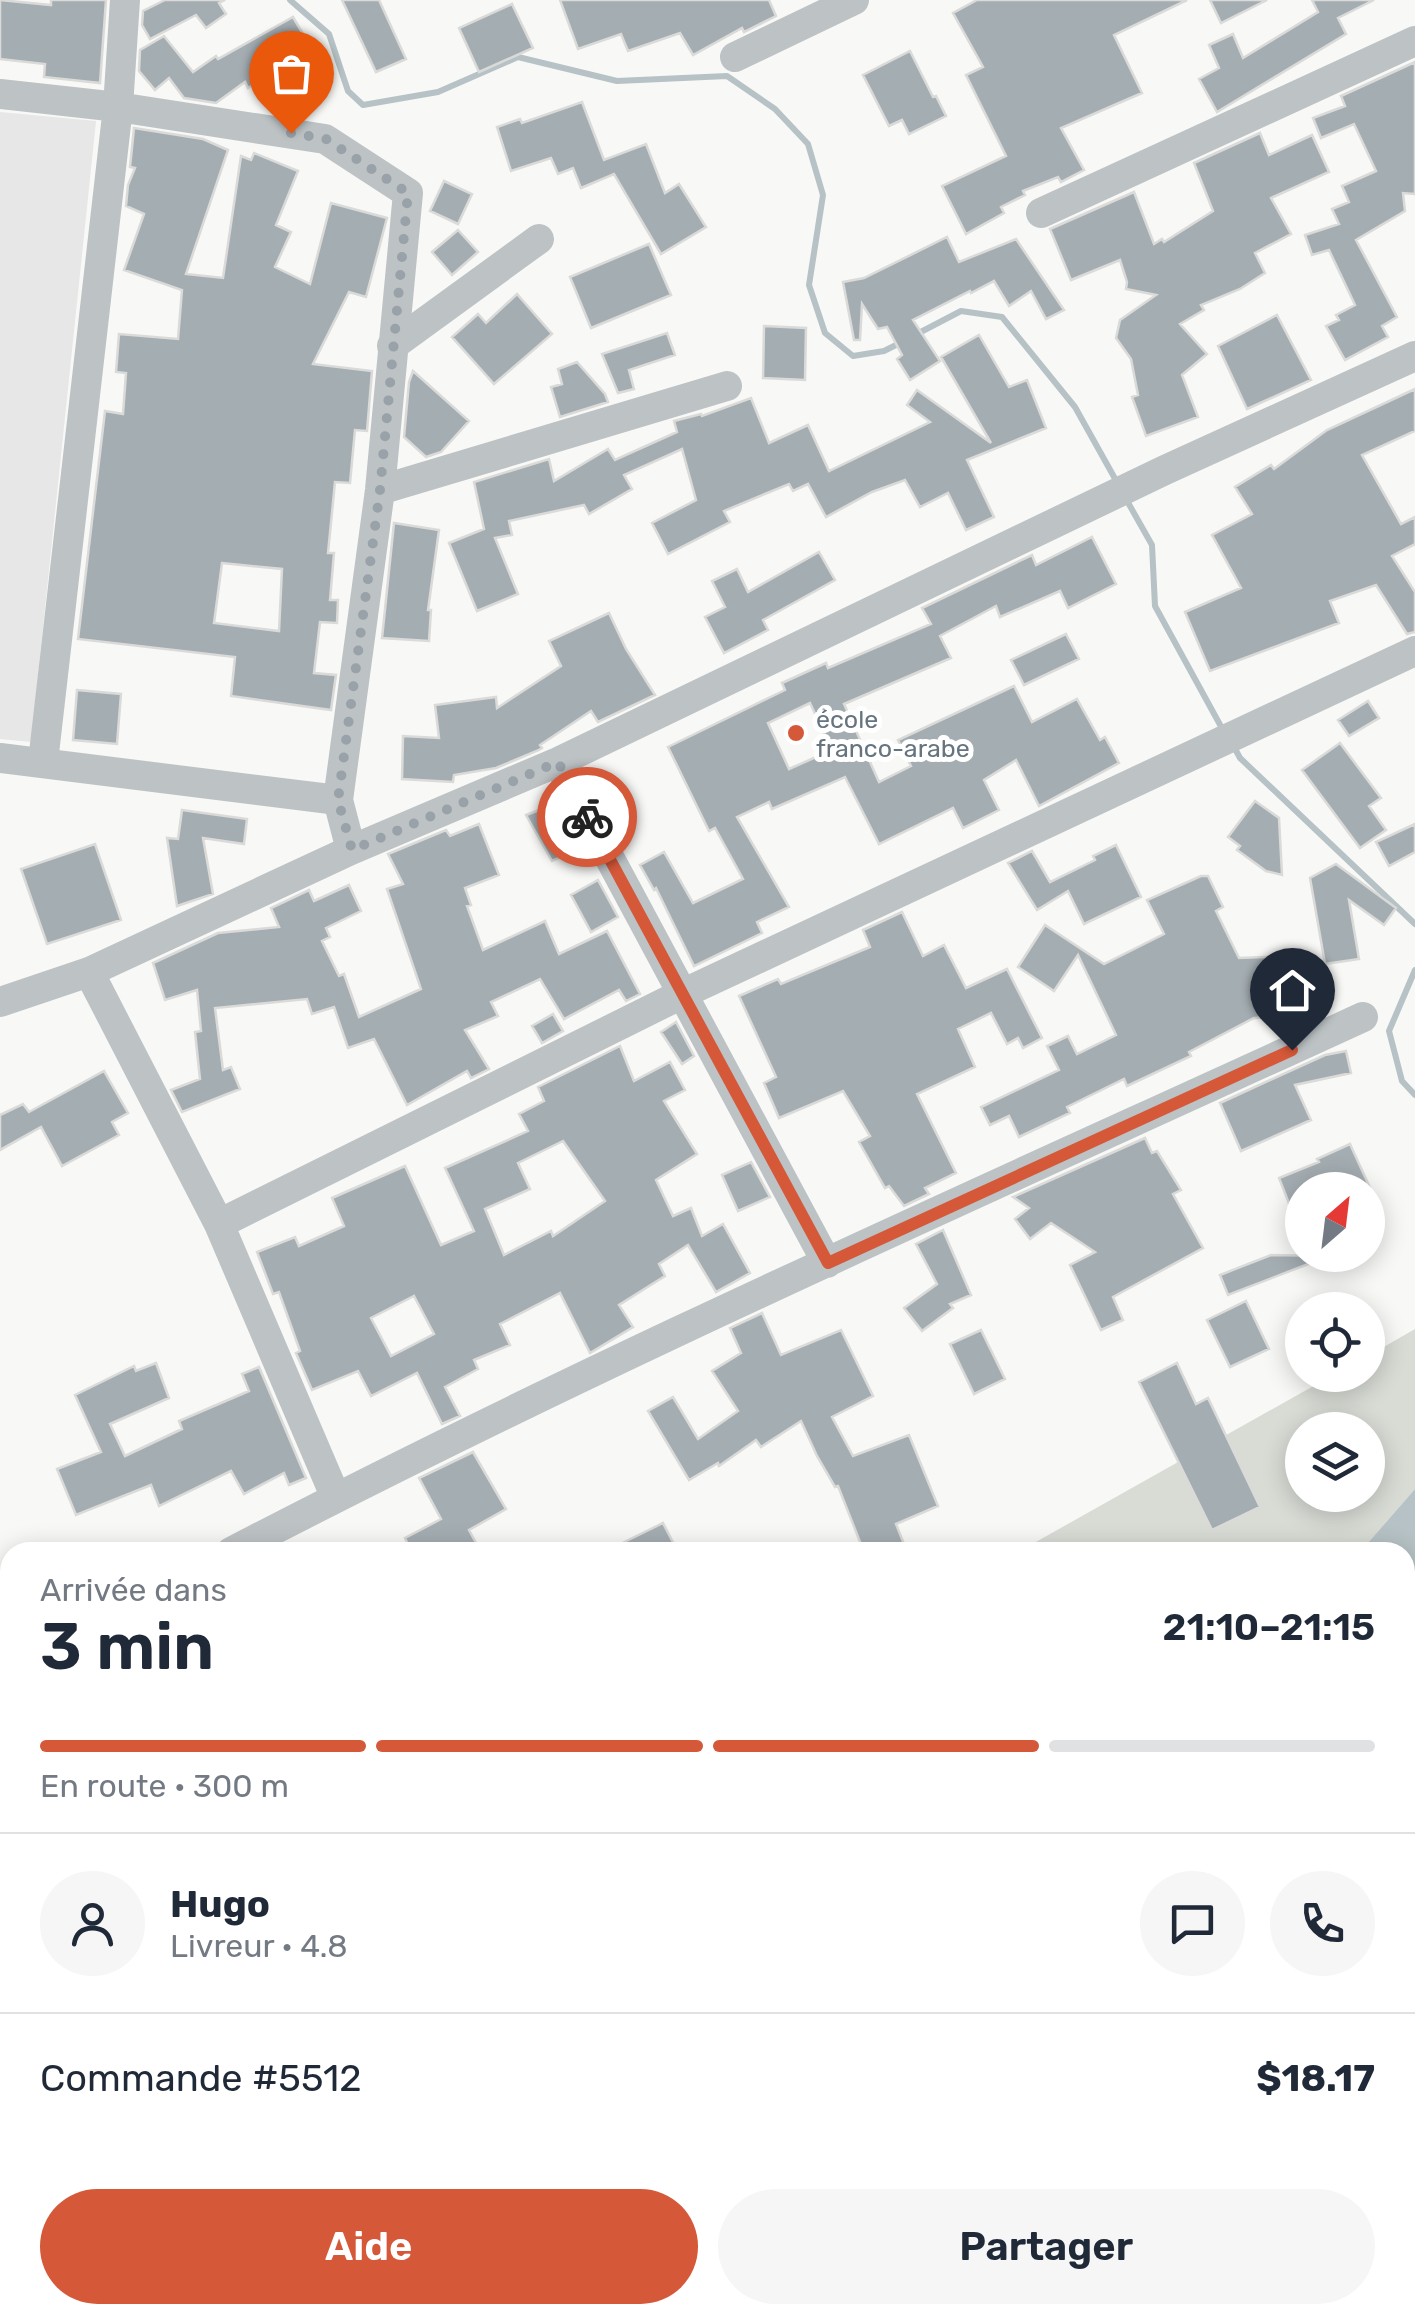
<!DOCTYPE html>
<html lang="fr">
<meta charset="utf-8">
<style>
:root{--surface:#fff;--page:#f6f6f7;--text:#1f2937;--muted:#747a83;--line:#e0e1e3;--accent:#d55839}
body{margin:0;font-family:Rubik,sans-serif;background:var(--page);color:var(--text);height:100vh;display:flex;flex-direction:column;font-size:38px;white-space:nowrap}
*{box-sizing:border-box;margin:0}
p{font-size:32px;color:var(--muted)}
.icon{flex:none;width:55px;height:55px;fill:none;stroke:currentColor;stroke-width:2;stroke-linecap:round;stroke-linejoin:round}
.map{position:relative;flex:1;overflow:hidden}
.sheet{position:absolute;left:0px;top:1542px;width:1415px;height:782px;display:flex;flex-direction:column;background:var(--surface);border-radius:30px 30px 0 0;box-shadow:0 5px 25px #0003}
.sheet>*{flex:none}
.needle{width:65px;rotate:28deg}
.tools{position:absolute;left:1285px;top:1172px;display:grid;gap:20px}
.tools a{display:grid;place-items:center;width:100px;height:100px;border-radius:50%;background:var(--surface);box-shadow:0 5px 25px #0003;font-size:50px}
.pin{position:absolute;display:grid;place-items:center;width:85px;height:85px;color:#fff;margin:-102px -42px;border-radius:50% 50% 50% 0;rotate:-45deg;box-shadow:0 0 10px #0007}
.pin .icon{rotate:45deg}
.courier{position:absolute;display:grid;place-items:center;width:100px;height:100px;margin:-50px;border:8px solid #d55839;border-radius:50%;background:#fff;color:#222;box-shadow:0 2px 12px #0007}
.summary em{font-style:normal;font-weight:600}
.summary div{display:flex;flex-direction:column-reverse}
.summary{display:flex;align-items:center;justify-content:space-between;height:170px;padding:0 40px}
h1{font-size:65px;font-weight:600;line-height:75px}
.bar{display:grid;grid-template-columns:repeat(4,1fr);gap:15px 10px;align-content:center;height:120px;padding:0 40px}
.bar i{height:12px;border-radius:8px;background:var(--line)}
.bar .active{background:var(--accent)}
.bar p{grid-column:span 4}
.line{display:flex;align-items:center;gap:25px;padding:0 40px;border-top:2px solid var(--line)}
.line div{flex:1}
.round{display:grid;place-items:center;flex:none;width:105px;height:105px;border-radius:52px;background:var(--page)}
.button{display:flex;gap:20px;margin-top:auto;padding:20px 40px}
.button a{flex:1;height:115px;border-radius:60px;background:var(--accent);color:#fff;font-size:40px;font-weight:600;line-height:115px;text-align:center}
.button a+a{background:var(--page);color:var(--text)}
.map>svg:first-child{display:block}
.built{fill:#e6e7e6}
.green{fill:#d8dcd5;fill-rule:evenodd}
.water{fill:#b6c2c5}
.lines{fill:none;stroke-linecap:round;stroke-linejoin:round}
.stream{stroke:#b6c2c5;stroke-width:6}
.building{fill:#a4adb2;stroke:#dadad8;stroke-width:2.5;fill-rule:evenodd}
.minor{stroke:#bdc2c5;stroke-width:30}
.done{stroke:#98a2a8;stroke-width:10;stroke-dasharray:0 18}
.route{stroke:#d55839;stroke-width:12}
.poi-dot{fill:#d55839;stroke:#fff;stroke-width:4}
.labels{text-anchor:middle;dominant-baseline:central;stroke-width:10;stroke-linejoin:round;paint-order:stroke}
.poi-label{font-size:25px;fill:#65747e;stroke:#fff;text-anchor:start}
</style>
<div class="map">
<svg width="1415" height="2324" viewBox="0 0 1415 2324">
<rect width="100%" height="100%" fill="#f8f8f6"/>
<!-- built -->
<path class="built" d="M 0,112 L 96,121 L 31,742 L 0,739 Z"/>
<!-- green -->
<path class="green" d="M 1415,1329 L 1415,1489 L 1360,1552 L 1018,1552 L 1333,1375 L 1368,1375 L 1368,1356 ZM 1302,1430 L 1368,1430 L 1368,1495 L 1302,1495 Z
M 0,1892 L 10,1911 L 10,2315 L 1327,2315 L 1332,2324 L 0,2324 Z"/>
<!-- water -->
<path class="water" d="M 1415,1489 L 1415,2324 L 1332,2324 L 1327,2315 L 1405,2315 L 1405,1552 L 1360,1552 Z"/>
<g class="lines">
<!-- stream -->
<path class="stream" d="M 290,0 L 329,34 L 348,91 L 363,105 L 438,92 L 518,57 L 617,81 L 727,76 L 775,109 L 808,144 L 823,195 L 809,285 L 825,333 L 853,356 L 884,351 L 904,341
M 915,335 L 961,311 L 1002,317 L 1075,407 L 1118,484
M 1126,499 L 1152,545 L 1155,606 L 1224,732
M 1234,747 L 1240,758 L 1415,924
M 1415,970 L 1389,1031 L 1402,1081 L 1415,1095"/>
</g>
<!-- building -->
<path class="building" d="M 0,0 L 51,5 L 51,0 L 106,0 L 100,83 L 44,77 L 45,64 L 0,59 Z
M 165,0 L 225,0 L 219,3 L 226,14 L 206,28 L 196,15 L 150,39 L 142,25 L 143,11 Z
M 342,0 L 379,0 L 406,59 L 376,72 Z
M 560,0 L 769,0 L 776,16 L 744,32 L 742,28 L 693,55 L 680,33 L 628,51 L 621,34 L 578,49 Z
M 977,0 L 1187,0 L 1114,35 L 1142,93 L 1061,128 L 1084,170 L 1061,182 L 1058,177 L 1023,191 L 1025,195 L 1001,207 L 1004,213 L 966,234 L 942,186 L 1006,156 L 966,75 L 983,67 L 953,13 Z
M 1210,0 L 1267,0 L 1221,23 Z
M 1312,0 L 1374,0 L 1338,18 L 1346,34 L 1217,112 L 1199,79 L 1219,68 L 1209,45 L 1233,34 L 1243,58 L 1318,12 Z
M 512,4 L 533,48 L 479,72 L 459,28 Z
M 293,17 L 313,51 L 301,58 L 310,100 L 269,109 L 262,80 L 248,88 L 245,82 L 216,103 L 184,98 L 169,78 L 155,90 L 139,71 L 140,50 L 164,36 L 193,72 L 216,56 L 218,59 Z
M 910,51 L 933,97 L 936,96 L 946,116 L 909,134 L 902,120 L 889,126 L 863,75 Z
M 1415,62 L 1415,194 L 1403,193 L 1405,211 L 1356,240 L 1397,317 L 1382,326 L 1388,337 L 1345,360 L 1326,326 L 1339,320 L 1336,315 L 1355,305 L 1329,250 L 1312,255 L 1305,235 L 1339,224 L 1332,209 L 1349,202 L 1342,186 L 1376,171 L 1354,124 L 1321,138 L 1313,118 L 1345,106 L 1341,96 Z
M 582,102 L 604,160 L 646,144 L 665,193 L 679,184 L 706,227 L 661,254 L 614,174 L 581,188 L 573,168 L 558,174 L 551,158 L 511,171 L 497,127 L 520,119 L 522,123 Z
M 134,128 L 203,139 L 228,150 L 186,274 L 223,278 L 241,156 L 251,160 L 254,153 L 298,171 L 276,225 L 291,232 L 275,267 L 310,284 L 331,203 L 387,218 L 366,297 L 349,292 L 313,364 L 372,371 L 367,431 L 355,430 L 350,483 L 335,482 L 328,553 L 334,553 L 330,600 L 338,600 L 337,623 L 320,622 L 314,673 L 336,675 L 331,710 L 231,696 L 235,657 L 78,639 L 105,411 L 123,414 L 126,373 L 116,372 L 119,334 L 178,339 L 182,290 L 124,270 L 144,214 L 126,206 L 128,185 L 135,168 L 130,167 ZM 222,563 L 282,569 L 279,631 L 214,623 Z
M 1260,133 L 1269,155 L 1312,135 L 1329,172 L 1271,198 L 1291,234 L 1255,253 L 1265,273 L 1240,289 L 1201,305 L 1204,310 L 1180,324 L 1207,354 L 1182,375 L 1198,417 L 1146,436 L 1132,397 L 1138,395 L 1131,359 L 1116,338 L 1120,320 L 1156,295 L 1126,289 L 1127,282 L 1120,260 L 1071,280 L 1050,229 L 1134,192 L 1154,244 L 1162,239 L 1164,242 L 1213,211 L 1194,163 Z
M 444,181 L 472,194 L 458,224 L 430,211 Z
M 458,230 L 478,252 L 452,275 L 432,252 Z
M 947,237 L 959,262 L 1016,239 L 1064,310 L 1046,319 L 1031,291 L 1009,306 L 994,281 L 971,293 L 970,291 L 913,320 L 940,361 L 910,380 L 897,359 L 902,355 L 887,327 L 878,329 L 862,304 L 860,340 L 854,340 L 843,282 L 864,278 Z
M 649,244 L 671,295 L 591,328 L 570,277 Z
M 517,294 L 552,334 L 494,384 L 452,337 L 478,314 L 486,323 Z
M 1277,315 L 1311,380 L 1247,409 L 1218,346 Z
M 764,326 L 806,328 L 805,380 L 763,378 Z
M 667,333 L 675,355 L 629,370 L 634,389 L 618,393 L 602,354 Z
M 979,335 L 1009,387 L 1027,380 L 1046,428 L 967,460 L 994,517 L 966,530 L 948,493 L 920,507 L 905,480 L 872,492 L 826,517 L 808,484 L 793,491 L 789,484 L 724,511 L 730,522 L 668,554 L 652,523 L 696,500 L 682,449 L 624,475 L 632,489 L 589,514 L 584,505 L 509,521 L 512,535 L 495,538 L 518,594 L 477,611 L 449,543 L 484,529 L 474,482 L 549,459 L 554,481 L 608,449 L 615,460 L 677,432 L 674,421 L 701,414 L 702,416 L 751,398 L 769,443 L 808,425 L 829,471 L 930,422 L 907,405 L 917,390 L 991,443 L 941,357 Z
M 577,362 L 605,394 L 608,402 L 560,417 L 551,387 L 562,384 L 558,369 Z
M 413,371 L 469,421 L 441,452 L 426,457 L 404,437 L 409,382 Z
M 1415,389 L 1415,431 L 1362,455 L 1401,524 L 1415,517 L 1415,544 L 1392,556 L 1415,592 L 1415,632 L 1407,634 L 1376,585 L 1330,601 L 1339,623 L 1210,671 L 1185,612 L 1241,588 L 1212,535 L 1252,514 L 1235,487 L 1271,465 L 1274,469 L 1327,430 Z
M 394,523 L 439,530 L 428,610 L 431,610 L 429,641 L 382,638 Z
M 1092,537 L 1116,584 L 1068,608 L 1060,591 L 1000,617 L 996,606 L 940,636 L 951,658 L 844,704 L 879,782 L 911,766 L 898,740 L 1014,686 L 1032,722 L 1077,699 L 1100,740 L 1105,737 L 1119,763 L 1039,806 L 1016,760 L 984,780 L 999,810 L 963,828 L 953,808 L 879,844 L 845,777 L 772,809 L 769,802 L 737,817 L 789,907 L 757,922 L 762,933 L 694,966 L 656,888 L 654,890 L 640,865 L 664,852 L 693,903 L 743,879 L 715,828 L 709,831 L 668,747 L 785,690 L 782,683 L 826,663 L 828,668 L 931,624 L 922,608 L 1032,555 L 1036,565 ZM 810,703 L 832,750 L 789,769 L 768,723 Z
M 819,552 L 835,580 L 763,620 L 768,630 L 724,653 L 705,617 L 725,607 L 712,581 L 737,569 L 748,592 Z
M 609,613 L 626,649 L 655,695 L 598,722 L 591,711 L 540,745 L 542,748 L 539,750 L 496,768 L 454,775 L 453,782 L 402,779 L 403,736 L 439,738 L 435,705 L 496,697 L 497,708 L 561,666 L 549,641 Z
M 1066,634 L 1079,659 L 1024,685 L 1011,660 Z
M 77,690 L 121,694 L 117,744 L 73,740 Z
M 1368,701 L 1379,718 L 1349,736 L 1338,720 Z
M 1340,743 L 1381,798 L 1369,806 L 1386,830 L 1360,848 L 1302,770 Z
M 1255,801 L 1279,818 L 1282,875 L 1266,871 L 1237,850 L 1240,846 L 1228,837 Z
M 550,806 L 574,851 L 552,861 L 526,815 Z
M 182,810 L 247,819 L 244,844 L 203,838 L 213,894 L 177,906 L 167,838 L 178,839 Z
M 479,824 L 499,875 L 465,888 L 471,905 L 467,906 L 483,950 L 545,921 L 559,954 L 607,931 L 640,994 L 626,1001 L 619,990 L 564,1019 L 540,979 L 491,1002 L 498,1016 L 465,1030 L 489,1069 L 471,1078 L 467,1071 L 407,1105 L 374,1039 L 348,1048 L 334,1007 L 312,1014 L 307,999 L 215,1008 L 223,1070 L 231,1067 L 240,1089 L 182,1112 L 171,1090 L 200,1079 L 195,1032 L 201,1031 L 197,990 L 165,1000 L 153,963 L 218,933 L 279,927 L 271,908 L 309,890 L 314,901 L 349,885 L 361,911 L 326,928 L 330,937 L 322,941 L 339,976 L 344,974 L 359,1017 L 421,989 L 387,889 L 403,884 L 388,854 L 446,830 L 450,836 Z
M 1415,824 L 1415,852 L 1389,866 L 1376,842 Z
M 95,844 L 121,920 L 47,944 L 21,869 Z
M 1116,845 L 1141,897 L 1084,924 L 1068,891 L 1037,910 L 1008,863 L 1032,851 L 1050,882 L 1095,860 L 1093,856 Z
M 1336,864 L 1396,908 L 1384,925 L 1349,900 L 1359,959 L 1325,964 L 1310,878 Z
M 1201,876 L 1208,876 L 1223,907 L 1216,911 L 1239,958 L 1288,956 L 1291,1016 L 1254,1018 L 1189,1052 L 1191,1056 L 1127,1086 L 1124,1079 L 1067,1107 L 1070,1113 L 1019,1137 L 1009,1116 L 990,1125 L 981,1107 L 1059,1070 L 1047,1046 L 1068,1036 L 1077,1054 L 1116,1035 L 1078,955 L 1054,991 L 1018,967 L 1045,925 L 1104,964 L 1164,934 L 1147,900 Z
M 598,880 L 618,917 L 591,932 L 571,895 Z
M 902,912 L 923,956 L 944,945 L 966,988 L 1007,969 L 1042,1038 L 1023,1048 L 1018,1038 L 1007,1044 L 991,1013 L 958,1029 L 975,1067 L 917,1094 L 956,1173 L 925,1188 L 929,1194 L 904,1206 L 889,1186 L 885,1188 L 859,1142 L 870,1136 L 843,1091 L 779,1118 L 764,1083 L 776,1077 L 739,996 L 778,979 L 781,984 L 870,947 L 863,930 Z
M 553,1014 L 563,1031 L 542,1043 L 532,1026 Z
M 676,1022 L 694,1056 L 682,1064 L 661,1032 Z
M 620,1046 L 634,1081 L 670,1062 L 685,1090 L 664,1101 L 697,1154 L 656,1180 L 673,1216 L 691,1208 L 702,1236 L 723,1224 L 750,1273 L 716,1292 L 688,1245 L 659,1264 L 665,1276 L 619,1305 L 633,1327 L 590,1353 L 560,1293 L 500,1324 L 510,1345 L 474,1360 L 478,1369 L 445,1387 L 460,1416 L 442,1424 L 417,1373 L 371,1396 L 358,1371 L 312,1390 L 296,1353 L 300,1351 L 279,1292 L 273,1294 L 257,1252 L 295,1237 L 299,1246 L 344,1226 L 332,1198 L 405,1166 L 441,1245 L 474,1231 L 445,1168 L 528,1131 L 519,1114 L 544,1101 L 538,1087 ZM 563,1141 L 605,1201 L 553,1236 L 551,1231 L 504,1255 L 485,1209 L 530,1189 L 518,1163 ZM 414,1296 L 434,1334 L 391,1356 L 371,1318 Z
M 1346,1051 L 1351,1073 L 1295,1085 L 1311,1120 L 1241,1151 L 1220,1103 L 1325,1055 Z
M 104,1071 L 128,1113 L 112,1122 L 119,1135 L 62,1166 L 41,1127 L 0,1150 L 0,1115 L 23,1104 L 29,1112 Z
M 1145,1138 L 1152,1153 L 1157,1151 L 1181,1190 L 1173,1194 L 1203,1248 L 1113,1297 L 1123,1320 L 1101,1330 L 1070,1265 L 1095,1252 L 1051,1223 L 1030,1239 L 1015,1219 L 1029,1208 L 1013,1197 Z
M 1350,1144 L 1371,1190 L 1302,1190 L 1301,1234 L 1279,1178 L 1319,1162 L 1317,1159 Z
M 751,1162 L 770,1197 L 738,1211 L 722,1175 Z
M 943,1230 L 971,1295 L 950,1304 L 953,1308 L 922,1331 L 904,1308 L 937,1284 L 916,1244 Z
M 1271,1255 L 1329,1256 L 1228,1295 L 1220,1275 Z
M 1246,1301 L 1269,1349 L 1230,1367 L 1207,1320 Z
M 762,1313 L 781,1355 L 841,1330 L 873,1396 L 832,1417 L 853,1456 L 909,1435 L 938,1506 L 896,1524 L 906,1549 L 896,1552 L 864,1552 L 838,1486 L 835,1487 L 817,1456 L 801,1421 L 761,1447 L 756,1440 L 719,1466 L 718,1463 L 689,1480 L 648,1411 L 673,1397 L 698,1439 L 738,1411 L 712,1371 L 741,1353 L 730,1328 Z
M 981,1330 L 1005,1379 L 974,1394 L 950,1344 Z
M 156,1363 L 169,1398 L 110,1424 L 125,1456 L 182,1429 L 179,1421 L 249,1391 L 242,1374 L 259,1367 L 306,1478 L 289,1485 L 284,1473 L 244,1494 L 231,1471 L 159,1506 L 151,1485 L 76,1515 L 57,1469 L 101,1452 L 75,1395 L 134,1366 L 136,1371 Z
M 1177,1363 L 1196,1404 L 1208,1398 L 1260,1507 L 1212,1530 L 1139,1382 Z
M 473,1452 L 506,1509 L 469,1530 L 481,1552 L 411,1552 L 405,1538 L 441,1519 L 419,1478 Z
M 663,1523 L 678,1552 L 604,1552 Z"/>
<g class="lines">
<!-- minor -->
<path class="minor" d="M 735,57 L 854,0
M 0,94 L 118,107 L 325,139 L 408,193 L 380,490 L 338,800
M 1041,213 L 1415,41
M 392,346 L 539,239
M 380,490 L 727,386
M 0,758 L 338,800 L 351,850
M 43,762 L 118,107 L 125,0
M 558,762 L 827,1263
M 89,972 L 219,1224 L 336,1498
M 0,1002 L 89,972 L 351,850 L 558,762 L 1165,470 L 1415,356
M 219,1224 L 682,994 L 1415,651
M 231,1552 C 601,1359 984,1191 1363,1017"/>
</g>
<g class="lines">
<!-- done -->
<path class="done" d="M 291,133 L 326,139 L 408,193 L 380,490 L 338,800 L 352,850 L 558,762 L 587,817"/>
<!-- route -->
<path class="route" d="M 587,817 L 828,1263 L 1292,1050"/>
</g>
<!-- markers -->
<circle class="poi-dot" cx="796" cy="733" r="10"/>
<g class="labels">
<!-- poi labels -->
<g class="poi-label">
<text x="816" y="719">école<tspan x="816" dy="29">franco-arabe</tspan></text>
</g>
</g>
</svg>
<div class="tools">
<a><svg class="needle" viewBox="-14 -14 28 28"><path d="M0-13l5 13h-10z" fill="#e53935"/><path d="M0 13l5-13h-10z" fill="#747a83"/></svg></a>
<a><svg class="icon" aria-label="locate" viewBox="0 0 24 24"><circle cx="12" cy="12" r="6"/><path d="M12 2v4M12 18v4M2 12h4M18 12h4"/></svg></a>
<a><svg class="icon" aria-label="layers" viewBox="0 0 24 24"><path d="M12 4l9 5-9 5-9-5zM3 14l9 5 9-5"/></svg></a>
</div>
<div class="pin" style="left:291px;top:133px;background:#ea580c"><svg class="icon" aria-label="bag" viewBox="0 0 24 24"><path d="M5 8h14l-1 12H6zM9 8a3 3 0 0 1 6 0"/></svg></div>
<div class="pin" style="left:1292px;top:1050px;background:#1f2937"><svg class="icon" aria-label="home" viewBox="0 0 24 24"><path d="M3 11l9-7 9 7M6 9v11h12V9"/></svg></div>
<div class="courier" style="left:587px;top:817px"><svg class="icon" aria-label="bike" viewBox="0 0 24 24"><circle cx="6" cy="16" r="4"/><circle cx="18" cy="16" r="4"/><path d="M6 16l4-8h5l3 8M10 8l3 8H6M13 5h3"/></svg></div>
<section class="sheet">
<div class="summary"><div><h1>3 min</h1><p>Arrivée dans</p></div><em>21:10–21:15</em></div>
<div class="bar"><i class="active"></i><i class="active"></i><i class="active"></i><i></i><p>En route · 300 m</p></div>
<div class="line" style="height:180px"><a class="round"><svg class="icon" aria-label="person" viewBox="0 0 24 24"><circle cx="12" cy="8" r="4"/><path d="M4 21q1-7 8-7t8 7"/></svg></a><div><b>Hugo</b><p>Livreur · 4.8</p></div><a class="round"><svg class="icon" aria-label="chat" viewBox="0 0 24 24"><path d="M4 5h16v11H9l-5 4z"/></svg></a><a class="round"><svg class="icon" aria-label="phone" viewBox="0 0 24 24"><path d="M5 4h4l2 5-3 2q2 4 5 5l2-3 5 2v4C11 20 4 13 5 4z"/></svg></a></div>
<div class="line" style="height:130px"><div>Commande #5512</div><b>$18.17</b></div>
<div class="button"><a>Aide</a><a>Partager</a></div>
</section>
</div>
